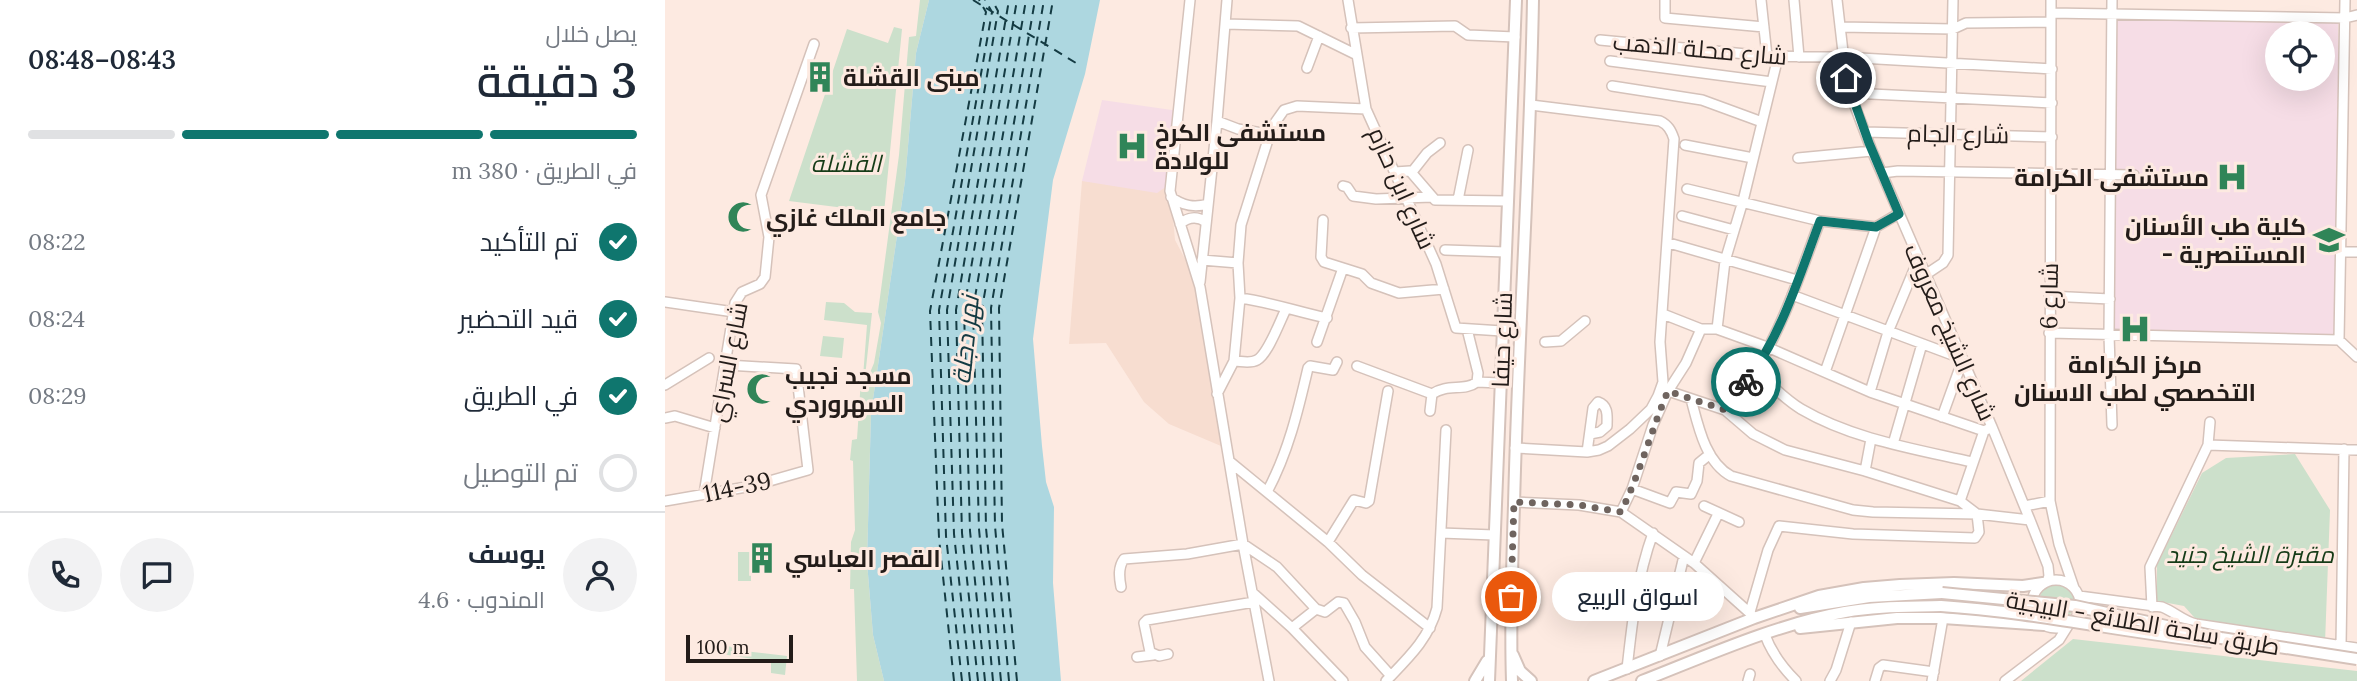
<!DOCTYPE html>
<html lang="ar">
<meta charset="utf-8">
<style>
:root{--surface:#fff;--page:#f2f2f3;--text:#1f2937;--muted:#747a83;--line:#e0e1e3;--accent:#0f766e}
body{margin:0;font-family:Lora,Cairo,serif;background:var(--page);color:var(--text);direction:rtl;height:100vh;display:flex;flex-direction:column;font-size:26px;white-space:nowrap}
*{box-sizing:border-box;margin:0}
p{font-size:23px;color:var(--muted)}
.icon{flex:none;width:38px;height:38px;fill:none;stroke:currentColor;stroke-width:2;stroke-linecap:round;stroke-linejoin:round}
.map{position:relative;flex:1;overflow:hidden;direction:ltr}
.side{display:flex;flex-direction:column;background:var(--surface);width:665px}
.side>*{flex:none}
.controls{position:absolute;left:1600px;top:21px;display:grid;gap:14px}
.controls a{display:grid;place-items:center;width:70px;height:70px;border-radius:50%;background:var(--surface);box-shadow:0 7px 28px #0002;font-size:35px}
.scale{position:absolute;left:21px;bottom:18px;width:107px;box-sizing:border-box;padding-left:7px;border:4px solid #231c19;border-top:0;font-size:19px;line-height:24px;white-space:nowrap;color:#231c19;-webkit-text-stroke:5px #fdeae1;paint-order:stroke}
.pin{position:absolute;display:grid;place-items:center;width:60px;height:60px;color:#fff;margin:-30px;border:4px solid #fff;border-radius:50%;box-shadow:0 2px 7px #0007}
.courier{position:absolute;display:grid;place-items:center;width:70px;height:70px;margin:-35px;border:5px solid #0f766e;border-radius:50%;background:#fff;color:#222;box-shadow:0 2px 9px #0007}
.bubble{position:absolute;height:49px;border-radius:24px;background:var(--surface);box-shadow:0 7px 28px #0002;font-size:23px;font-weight:600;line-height:49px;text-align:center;direction:rtl}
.overview em{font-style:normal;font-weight:600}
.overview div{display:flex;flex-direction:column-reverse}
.overview{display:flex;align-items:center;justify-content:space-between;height:119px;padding:0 28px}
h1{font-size:46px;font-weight:600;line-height:52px}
.bar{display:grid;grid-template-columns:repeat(4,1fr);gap:10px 7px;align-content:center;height:84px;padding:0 28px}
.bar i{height:9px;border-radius:5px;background:var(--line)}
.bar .current{background:var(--accent)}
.bar p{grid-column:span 4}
.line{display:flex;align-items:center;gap:18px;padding:0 28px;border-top:2px solid var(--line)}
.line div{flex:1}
.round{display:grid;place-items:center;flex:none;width:74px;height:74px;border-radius:37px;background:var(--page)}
ol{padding:0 28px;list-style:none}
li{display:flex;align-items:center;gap:21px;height:77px}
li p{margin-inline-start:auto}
li .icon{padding:7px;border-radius:50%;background:var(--accent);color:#fff;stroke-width:4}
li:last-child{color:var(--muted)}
li i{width:38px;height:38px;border:4px solid var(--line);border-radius:50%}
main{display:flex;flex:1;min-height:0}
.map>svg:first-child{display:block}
.built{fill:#f7ddd0}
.medical{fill:#f6dde6;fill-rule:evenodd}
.green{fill:#cce0cb}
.water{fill:#add7e0}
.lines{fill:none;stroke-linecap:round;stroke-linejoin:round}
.ferry{stroke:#143b43;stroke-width:2;stroke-dasharray:9 7;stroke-linecap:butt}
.minor-casing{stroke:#d5c2ba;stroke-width:12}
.major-casing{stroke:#d5c2ba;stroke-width:14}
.minor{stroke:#fff;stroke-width:9}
.major{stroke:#fff;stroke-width:10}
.major-bridge-casing{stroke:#d5c2ba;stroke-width:14;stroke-linecap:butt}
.major-bridge{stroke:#fff;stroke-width:10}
.done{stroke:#6f645f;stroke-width:7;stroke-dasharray:0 12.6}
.route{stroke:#0f766e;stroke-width:9}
.labels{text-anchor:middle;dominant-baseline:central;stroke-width:6;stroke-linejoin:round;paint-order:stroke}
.street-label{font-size:24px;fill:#231c19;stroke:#fdeae1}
.poi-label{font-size:24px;font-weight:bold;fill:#231c19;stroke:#fdeae1;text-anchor:start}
.park-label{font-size:24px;font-style:italic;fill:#153b17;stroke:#fdeae1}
.water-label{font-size:26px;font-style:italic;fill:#143b43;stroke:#fdeae1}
</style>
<main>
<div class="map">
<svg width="1692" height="681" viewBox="0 0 1692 681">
<rect width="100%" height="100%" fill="#fdeae1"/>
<!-- built -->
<path class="built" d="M 417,181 L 505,184 L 510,240 L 535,287 L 556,446 L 504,424 L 479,402 L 441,343 L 404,344 Z"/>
<!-- medical -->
<path class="medical" d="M 1447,14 L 1673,23 L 1674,340 L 1449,335 ZM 1612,33 L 1657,33 L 1657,79 L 1612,79 Z
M 437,100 L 514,111 L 505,184 L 492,193 L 417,181 Z"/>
<!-- green -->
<path class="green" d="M 255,0 L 264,0 L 251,53 L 240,181 L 206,413 L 202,562 L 208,635 L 219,681 L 192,681 L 189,589 L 185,589 L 186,542 L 190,530 L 188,461 L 185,460 L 187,440 L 192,439 L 196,379 L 202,380 L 209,363 L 216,323 L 213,312 L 234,155 L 244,37 L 251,36 Z
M 229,27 L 237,29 L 219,213 L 124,201 L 182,29 L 223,43 Z
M 161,302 L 179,303 L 190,312 L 207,313 L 200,377 L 198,377 L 202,325 L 159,320 Z
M 158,336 L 179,338 L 177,358 L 155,356 Z
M 1630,454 L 1665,510 L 1660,643 L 1537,626 L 1519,606 L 1492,601 L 1492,565 L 1537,473 L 1561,458 Z
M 73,552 L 86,552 L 86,581 L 73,581 Z
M1374 602a18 18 0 1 1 36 0a18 18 0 1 1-36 0Z
M 1408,639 L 1692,671 L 1692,681 L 1356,681 Z
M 59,646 L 79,648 L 79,651 L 122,656 L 120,675 L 106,673 L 106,662 L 57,654 Z"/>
<!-- water -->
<path class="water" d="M 264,0 L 435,0 L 420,74 L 388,180 L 368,339 L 377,446 L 381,482 L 389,507 L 388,583 L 396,681 L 219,681 L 208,635 L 202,562 L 206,413 L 240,181 L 251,53 Z"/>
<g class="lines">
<!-- ferry -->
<path class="ferry" d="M 308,0 L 316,5
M 321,8 L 411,63
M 289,681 L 274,538 L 265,311 L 321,12 L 314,0
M 297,681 L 281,536 L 274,310 L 327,12 L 320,0
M 305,681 L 289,534 L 282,310 L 333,11 L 327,0
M 313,681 L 297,533 L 291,310 L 344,0
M 320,681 L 305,531 L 299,309 L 352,0
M 328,681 L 314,529 L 308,309 L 361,0
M 336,681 L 321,528 L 317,309 L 370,0
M 344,681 L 330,526 L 326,308 L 379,0
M 352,681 L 337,524 L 334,308 L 388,0"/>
<defs>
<path id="minor" d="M 525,0 L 505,191 L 535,287 L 578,544 L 604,681
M 683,0 L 701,109 L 771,264 L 791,328 L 837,331
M 1000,0 L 1000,18 L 1099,27
M 1096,0 L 1102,56
M 1129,0 L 1134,57
M 1172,0 L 1181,78 L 1188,101 L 1207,151 L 1327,427 L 1365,520 L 1383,566 L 1384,576 L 1382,582
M 1386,0 L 1385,501 L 1394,544 L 1409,588
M 1447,0 L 1444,335 L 1447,425
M 1386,13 L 1680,18 L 1692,15
M 560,24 L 633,26 L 690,54
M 1175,27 L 1288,29 L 1301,23 L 1386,22
M 686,28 L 790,26 L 803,35 L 850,37
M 935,40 L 1102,56 L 1178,57 L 1387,69
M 945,61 L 1107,82
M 642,68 L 654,36
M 947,86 L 1037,100 L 1097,122
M 1186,93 L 1387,103
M 552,121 L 573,129 L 603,134
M 1200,132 L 1387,137
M 1020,145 L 1088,158
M 1133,158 L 1207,151
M 730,172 L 745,171 L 770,200 L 843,201
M 747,172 L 762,153 L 775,143
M 1217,173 L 1233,171 L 1469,175
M 678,186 L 682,187 L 688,196 L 711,199 L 767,197
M 1022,189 L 1155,221 L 1211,227 L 1233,214
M 506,197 C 518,206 529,208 543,204
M 793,200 L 803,150
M 1017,216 L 1069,230
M 658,220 L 656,257 L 659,262 L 697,274 L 706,283 L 734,293 L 779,289
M 515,224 C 523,217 532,216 541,222
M 1004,243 L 1132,280
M 780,250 L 841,252
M 1676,252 L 1692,252
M 537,260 L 573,263
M 1260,275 L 1278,263 L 1283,255 L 1288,0
M 535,282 L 552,121 L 562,0
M 1127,295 L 1298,359 L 1277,417
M 1384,296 L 1445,299
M 575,298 C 605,302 633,312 662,318
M 0,302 L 69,312
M 998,314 L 1036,329 L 1052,329 L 1102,347 L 1205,392 L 1319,431 L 1327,427
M 1052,329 L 1060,261 L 1078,201 L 1113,57
M 1384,333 L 1674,340 L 1692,357
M 1674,340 L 1680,0
M 652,342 L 678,268
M 880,342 L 896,341 L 920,321
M 569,361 C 576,361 585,364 592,360 C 603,354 615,321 621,309
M 692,366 L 767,394
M 1090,371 C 1105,383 1119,399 1136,409 C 1187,439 1250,449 1307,462
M 1160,372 L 1211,227
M 812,382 L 835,383
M 0,385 L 44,358
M 1003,391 L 1060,410 L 1088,434 L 1120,450 L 1200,471 L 1295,501 L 1312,514 L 1314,532 L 1310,538 L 1188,534 L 1114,526 L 1103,550 L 1085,612
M 1205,392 L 1223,332 L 1253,260
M 552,394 L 569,361 L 575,298 L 573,263 L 576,225 L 607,127 L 619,110 L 632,106 L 701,109
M 1026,399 C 1033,425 1040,462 1066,476 L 1188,510 L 1208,512 L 1312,514 L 1365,520
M 1060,410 C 1070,397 1081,384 1090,371 C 1119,325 1136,271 1155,221
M 765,411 L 767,394 C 783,383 799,392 812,382 L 813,373 L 802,329
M 0,418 L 10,416 L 50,428
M 1228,444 L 1257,344
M 1543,445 L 1692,450
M 850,448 L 922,452 L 934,450 L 943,446 L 965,429 L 986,409 L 993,396 L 998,382 L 995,342 L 1009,139 C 1006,130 1003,125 995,121 L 866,105
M 922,452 L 928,408 L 933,402 C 944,406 942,416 942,426 L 935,432 L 925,434
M 564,461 L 663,542 L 697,575 L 765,628
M 1200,471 L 1206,439
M 967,489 L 1005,503 L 1011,492 L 1026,494 L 1032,481 L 1034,463 L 1045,454
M 602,492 C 623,453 633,411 643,368 L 645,366 L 668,370 L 672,362
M 39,494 L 70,303 L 77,292 L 95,284 L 100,277 L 104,237 L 96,195 L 149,44
M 0,501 L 87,486 L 143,470 L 131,369 L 62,365
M 1295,501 L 1319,431
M 849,502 L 914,505 L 956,512 L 1029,563 L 1087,615
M 1039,506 L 1074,522
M 1360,506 L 1385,501
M 956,512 L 967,489 L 988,425 L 1003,391 L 1021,363 L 1036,329
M 776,533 L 829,535
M 663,542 L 689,500 L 701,503 L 704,501 L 723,391
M 1029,563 L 1053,514
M1367 604a24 24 0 1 1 48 0a24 24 0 1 1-48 0Z
M 456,587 C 454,577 453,567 459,559 L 522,554 L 578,544 L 612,567 L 651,609 L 660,612 L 673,602 L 679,603 L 690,622 L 700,647 L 726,676
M 588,593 L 627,628 L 678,681
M 1414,596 L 1497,607 C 1510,612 1518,621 1531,624 L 1692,648
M 1487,607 L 1485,567 L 1543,445 L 1545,422
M 627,628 L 651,609
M 1100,635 C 1107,654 1117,667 1131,681
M 1676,646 L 1679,449
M 503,654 L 494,656 L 485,652 L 479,623 L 482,620 L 589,602
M 995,656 L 1019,556
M 472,657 L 488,655
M 962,669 C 967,623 972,577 988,533
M 721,681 C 742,659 764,639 772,608 L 781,430
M 1083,681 L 1085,674
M 1165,681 L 1171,670 L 1186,622
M 1210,681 L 1214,668 L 1218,665 L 1269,672
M 1267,681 L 1278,618
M 1340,681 L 1394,640 L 1404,624"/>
<path id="major" d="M 1135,608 L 1204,597 L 1277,593
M 1135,628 L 1232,618 L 1278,618 L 1379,625
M 848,655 L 855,671 L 866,681
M 810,681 L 822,661
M 824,681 L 851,0
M 847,681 C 845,622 847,564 849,505 C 853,337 865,169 868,0
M 929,681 L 1089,618 L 1154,596 L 1199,588 L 1235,585 L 1289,583 L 1358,586 L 1378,583
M 977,681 C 1041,656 1112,624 1180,612 C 1212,606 1244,607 1276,606"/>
</defs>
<!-- minor casing -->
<use href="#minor" class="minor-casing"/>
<!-- major casing -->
<use href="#major" class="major-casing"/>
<!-- minor -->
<use href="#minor" class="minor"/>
<!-- major -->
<use href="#major" class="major"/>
<defs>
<path id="major-bridge" d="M 1277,593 L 1410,606 L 1556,638 L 1692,659
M 1276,606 C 1368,612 1457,632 1547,642"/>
</defs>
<!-- major-bridge casing -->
<use href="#major-bridge" class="major-bridge-casing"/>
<!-- major-bridge -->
<use href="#major-bridge" class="major-bridge"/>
</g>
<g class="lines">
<!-- done -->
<path class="done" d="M 846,597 L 849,502 L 914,505 L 956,512 C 975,473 986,431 1003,391 L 1060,410 L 1081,382"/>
<!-- route -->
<path class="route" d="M 1081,382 C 1116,337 1135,274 1155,221 L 1211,227 L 1234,214 L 1204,143 L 1181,78"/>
</g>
<!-- icons -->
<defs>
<symbol id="building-bare" viewBox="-9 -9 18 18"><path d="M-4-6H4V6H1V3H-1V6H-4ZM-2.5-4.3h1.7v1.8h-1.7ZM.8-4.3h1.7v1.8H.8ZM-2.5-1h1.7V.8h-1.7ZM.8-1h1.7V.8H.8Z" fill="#308558" stroke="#fdeae1" stroke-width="2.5" paint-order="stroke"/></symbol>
<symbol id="hospital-bare" viewBox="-9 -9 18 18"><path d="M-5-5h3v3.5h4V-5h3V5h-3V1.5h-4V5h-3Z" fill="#308558" stroke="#fdeae1" stroke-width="2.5" paint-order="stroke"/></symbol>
<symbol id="mosque-bare" viewBox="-9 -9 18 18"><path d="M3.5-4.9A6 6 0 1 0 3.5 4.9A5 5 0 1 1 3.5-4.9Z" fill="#308558" stroke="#fdeae1" stroke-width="2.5" paint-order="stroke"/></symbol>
<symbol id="university-bare" viewBox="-9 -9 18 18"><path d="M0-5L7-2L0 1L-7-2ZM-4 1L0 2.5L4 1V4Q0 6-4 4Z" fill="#308558" stroke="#fdeae1" stroke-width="2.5" paint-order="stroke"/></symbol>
</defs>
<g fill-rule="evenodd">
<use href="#building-bare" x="133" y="55" width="44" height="44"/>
<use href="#hospital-bare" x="445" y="124" width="44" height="44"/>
<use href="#hospital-bare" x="1545" y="155" width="44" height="44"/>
<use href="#mosque-bare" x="56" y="195" width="44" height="44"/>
<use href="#university-bare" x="1642" y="218" width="44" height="44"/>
<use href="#hospital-bare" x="1448" y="307" width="44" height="44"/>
<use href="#mosque-bare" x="75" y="367" width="44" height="44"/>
<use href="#building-bare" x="75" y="536" width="44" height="44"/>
</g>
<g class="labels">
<!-- street labels -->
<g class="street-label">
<text transform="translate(1035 49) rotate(5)">شارع محلة الذهب</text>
<text transform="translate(1293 134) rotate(1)">شارع الجام</text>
<text transform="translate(737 188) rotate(66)">شارع ابن حازم</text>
<text transform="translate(1384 296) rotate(-89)">شارع 6</text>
<text transform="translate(1285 332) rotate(66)">شارع الشيخ معروف</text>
<text transform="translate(837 340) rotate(-88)">شارع حيفا</text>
<text transform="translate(63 362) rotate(-79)">شارع السراي</text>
<text transform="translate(72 487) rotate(-12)">114-39</text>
<text transform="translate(1478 623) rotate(10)">طريق ساحة الطلائع - البيجية</text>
</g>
<!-- poi labels -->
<g class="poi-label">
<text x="178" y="77">مبنى القشلة</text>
<text x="490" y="132">مستشفى الكرخ<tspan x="490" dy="28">للولادة</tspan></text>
<text x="1544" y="177" text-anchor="end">مستشفى الكرامة</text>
<text x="101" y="217">جامع الملك غازي</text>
<text x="1641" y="226" text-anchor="end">كلية طب الأسنان<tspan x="1641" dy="28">- المستنصرية</tspan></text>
<text x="1470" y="364" text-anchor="middle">مركز الكرامة<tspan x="1470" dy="28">التخصصي لطب الاسنان</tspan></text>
<text x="120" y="375">مسجد نجيب<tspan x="120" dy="28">السهروردي</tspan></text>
<text x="120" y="558">القصر العباسي</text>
</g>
<!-- park labels -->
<g class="park-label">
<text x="181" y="163">القشلة</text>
<text x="1585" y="554">مقبرة الشيخ جنيد</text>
</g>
<!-- water labels -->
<g class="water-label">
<text transform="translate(300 340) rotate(-84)">نهر دجلة</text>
</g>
</g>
</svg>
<div class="controls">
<a><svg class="icon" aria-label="locate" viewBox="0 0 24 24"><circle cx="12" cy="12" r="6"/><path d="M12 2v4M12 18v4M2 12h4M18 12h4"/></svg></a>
</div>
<div class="scale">100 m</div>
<div class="pin" style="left:846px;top:597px;background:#ea580c"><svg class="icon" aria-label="bag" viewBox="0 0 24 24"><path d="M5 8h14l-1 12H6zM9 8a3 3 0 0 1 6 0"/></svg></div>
<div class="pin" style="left:1181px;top:78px;background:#1f2937"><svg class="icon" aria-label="home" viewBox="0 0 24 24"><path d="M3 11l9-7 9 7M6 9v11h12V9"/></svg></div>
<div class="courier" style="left:1081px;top:382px"><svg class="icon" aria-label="bike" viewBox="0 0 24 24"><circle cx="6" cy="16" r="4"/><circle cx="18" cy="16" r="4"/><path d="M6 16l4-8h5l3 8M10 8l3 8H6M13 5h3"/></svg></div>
<div class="bubble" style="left:887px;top:572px;width:172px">اسواق الربيع</div>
</div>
<section class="side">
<div class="overview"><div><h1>3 دقيقة</h1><p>يصل خلال</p></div><em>08:43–08:48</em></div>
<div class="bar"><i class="current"></i><i class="current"></i><i class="current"></i><i></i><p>في الطريق · 380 m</p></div>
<ol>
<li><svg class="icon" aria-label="check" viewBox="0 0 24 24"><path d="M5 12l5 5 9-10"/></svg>تم التأكيد<p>08:22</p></li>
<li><svg class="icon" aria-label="check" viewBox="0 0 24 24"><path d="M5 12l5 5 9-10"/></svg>قيد التحضير<p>08:24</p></li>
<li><svg class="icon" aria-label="check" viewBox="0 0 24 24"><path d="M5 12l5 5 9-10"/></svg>في الطريق<p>08:29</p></li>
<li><i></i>تم التوصيل</li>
</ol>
<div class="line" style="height:126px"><a class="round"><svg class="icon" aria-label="person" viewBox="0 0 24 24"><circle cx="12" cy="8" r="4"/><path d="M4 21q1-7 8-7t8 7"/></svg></a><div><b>يوسف</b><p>المندوب · 4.6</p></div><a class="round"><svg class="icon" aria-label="chat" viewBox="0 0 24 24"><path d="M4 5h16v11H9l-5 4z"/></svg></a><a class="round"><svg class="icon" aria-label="phone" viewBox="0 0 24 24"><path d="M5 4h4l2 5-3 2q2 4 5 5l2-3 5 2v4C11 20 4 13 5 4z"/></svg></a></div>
</section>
</main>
